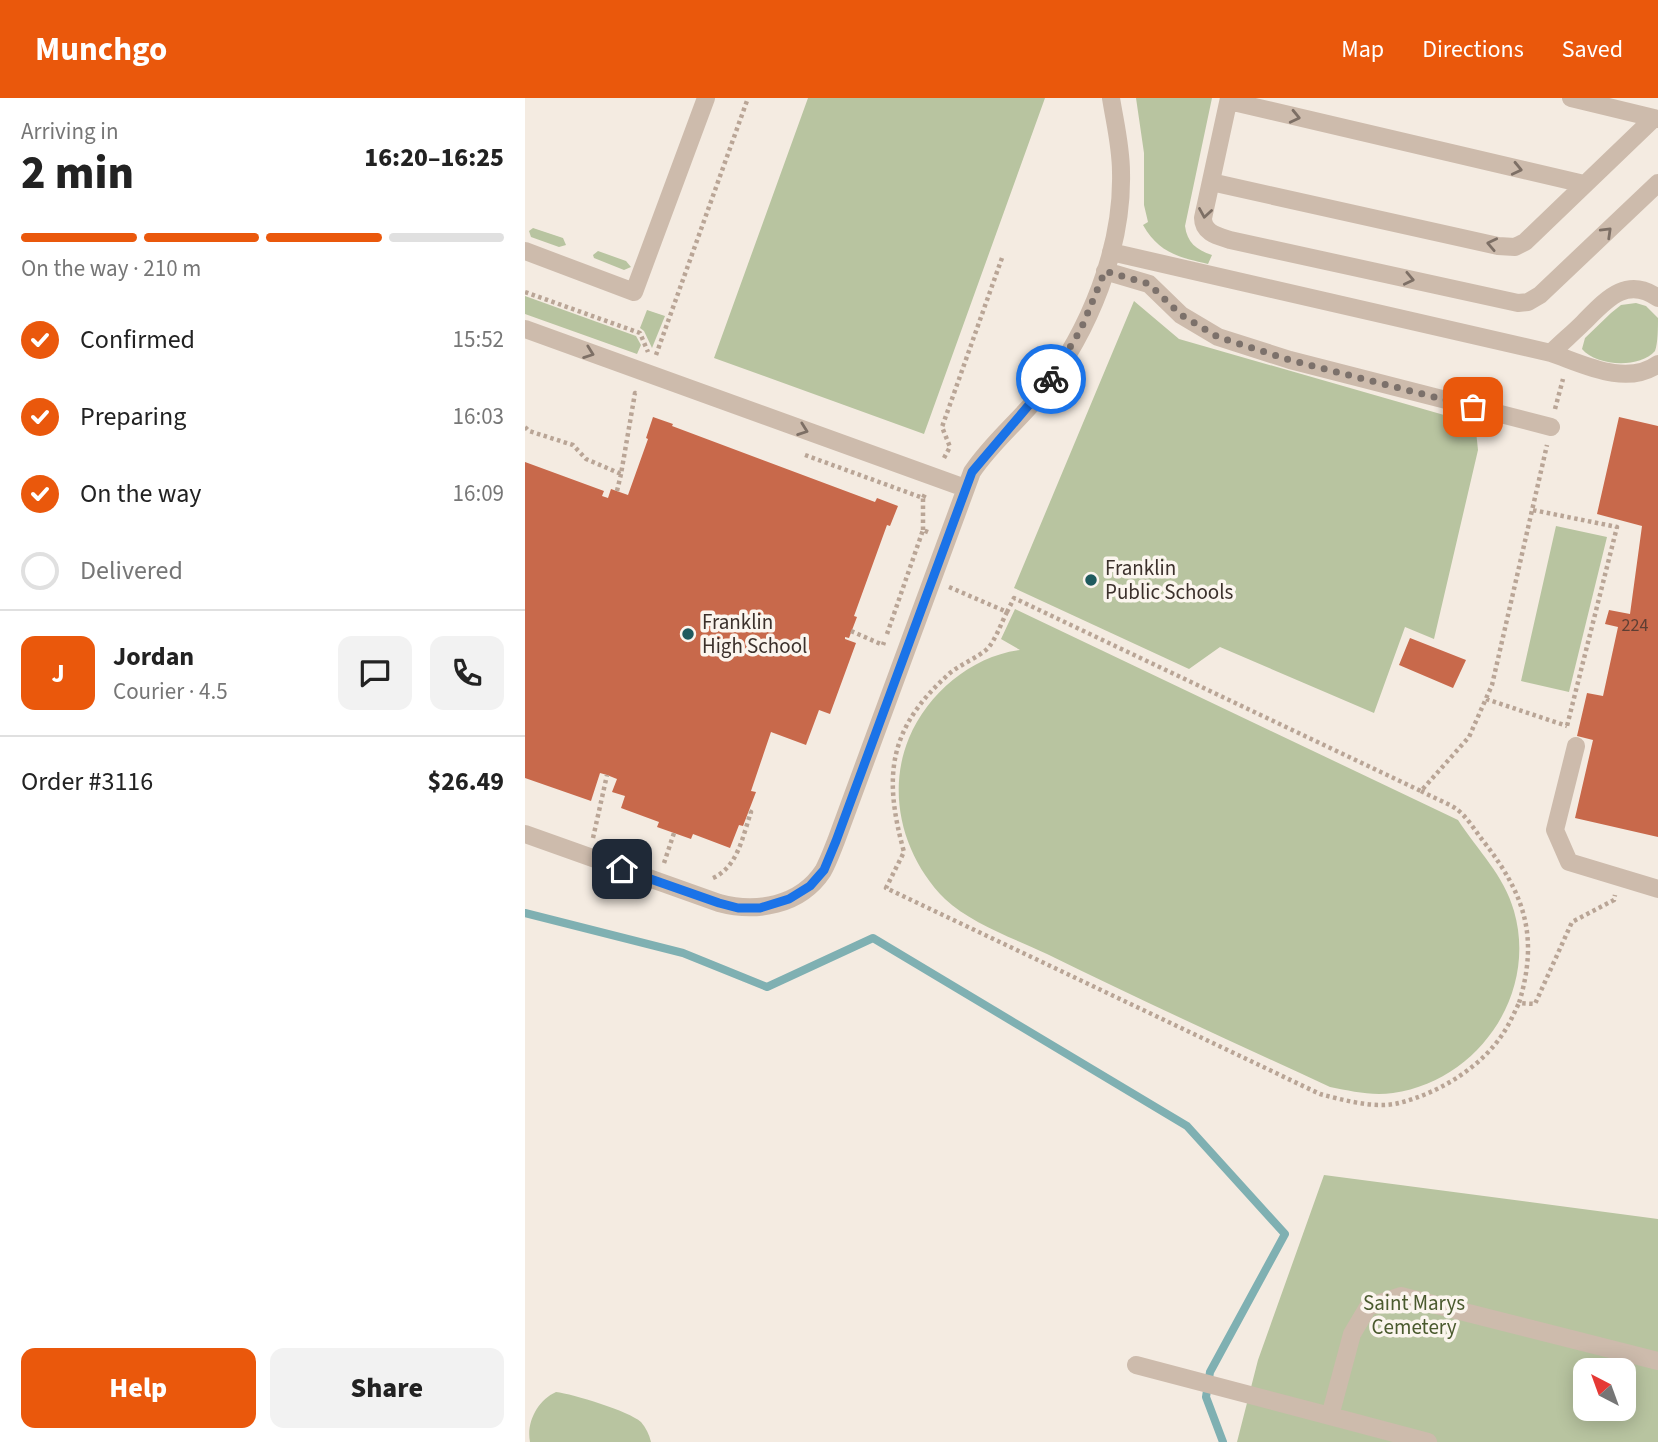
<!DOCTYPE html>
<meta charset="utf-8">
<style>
:root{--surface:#fff;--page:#f2f2f2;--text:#222;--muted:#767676;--line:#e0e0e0;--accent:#ea580c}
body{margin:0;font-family:"Source Sans 3",sans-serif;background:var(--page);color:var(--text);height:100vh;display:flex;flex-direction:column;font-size:26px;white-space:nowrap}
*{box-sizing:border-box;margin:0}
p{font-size:23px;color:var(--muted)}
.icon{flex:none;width:38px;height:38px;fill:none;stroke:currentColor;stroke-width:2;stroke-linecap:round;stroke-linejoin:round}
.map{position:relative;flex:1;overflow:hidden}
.sheet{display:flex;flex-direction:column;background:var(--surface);width:525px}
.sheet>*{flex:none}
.needle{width:46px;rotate:319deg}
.buttons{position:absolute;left:1048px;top:1260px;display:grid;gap:14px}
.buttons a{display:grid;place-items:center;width:63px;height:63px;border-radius:14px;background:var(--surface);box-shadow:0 4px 18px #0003;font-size:35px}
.pin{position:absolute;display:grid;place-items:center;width:60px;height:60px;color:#fff;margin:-30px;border-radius:14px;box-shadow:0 4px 10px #0006}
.courier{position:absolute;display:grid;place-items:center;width:70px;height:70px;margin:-35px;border:5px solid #1a73e8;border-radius:50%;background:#fff;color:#222;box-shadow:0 2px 9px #0007}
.summary em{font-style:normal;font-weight:800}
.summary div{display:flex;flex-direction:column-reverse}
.summary{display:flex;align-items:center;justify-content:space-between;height:119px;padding:0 21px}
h1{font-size:46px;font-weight:800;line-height:52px}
.bar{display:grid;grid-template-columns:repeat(4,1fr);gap:10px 7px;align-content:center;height:84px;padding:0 21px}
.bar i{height:9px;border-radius:5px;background:var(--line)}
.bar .active{background:var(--accent)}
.bar p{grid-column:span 4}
.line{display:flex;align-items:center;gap:18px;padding:0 21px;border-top:2px solid var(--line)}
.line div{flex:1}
.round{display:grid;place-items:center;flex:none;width:74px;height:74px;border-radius:14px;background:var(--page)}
ol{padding:0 21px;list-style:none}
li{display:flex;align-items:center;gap:21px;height:77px}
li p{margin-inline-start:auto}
li .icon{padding:7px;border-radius:50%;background:var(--accent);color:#fff;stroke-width:4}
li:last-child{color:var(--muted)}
li i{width:38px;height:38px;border:4px solid var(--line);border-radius:50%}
.button{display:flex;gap:14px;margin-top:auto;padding:14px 21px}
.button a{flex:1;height:80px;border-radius:14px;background:var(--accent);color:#fff;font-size:28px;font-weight:800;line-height:80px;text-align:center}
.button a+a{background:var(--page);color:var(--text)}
header{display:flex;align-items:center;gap:42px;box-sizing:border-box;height:98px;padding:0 35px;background:var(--accent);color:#fff}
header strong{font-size:33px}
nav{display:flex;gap:38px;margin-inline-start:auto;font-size:24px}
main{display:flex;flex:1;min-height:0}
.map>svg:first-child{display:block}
.green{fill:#b8c4a0;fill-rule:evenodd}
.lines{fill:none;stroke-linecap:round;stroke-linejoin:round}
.stream{stroke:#7fb0b2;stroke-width:8}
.building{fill:#c8694b}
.path{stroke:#b9a596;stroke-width:4.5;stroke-dasharray:3.5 3.5;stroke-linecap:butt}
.minor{stroke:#cdbbac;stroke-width:18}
.oneway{stroke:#7d6f65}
.done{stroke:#7c716b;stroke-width:7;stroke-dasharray:0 12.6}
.route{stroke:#1a73e8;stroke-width:9}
.poi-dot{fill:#1f5a5e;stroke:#fbf5ee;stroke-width:2.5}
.labels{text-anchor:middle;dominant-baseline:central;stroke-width:7;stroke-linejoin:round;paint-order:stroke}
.number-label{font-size:18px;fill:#5e3e33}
.poi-label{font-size:21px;fill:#3b302b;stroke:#fbf5ee;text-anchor:start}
.park-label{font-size:21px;fill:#4a5a2e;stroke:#fbf5ee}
</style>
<header>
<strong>Munchgo</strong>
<nav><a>Map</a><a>Directions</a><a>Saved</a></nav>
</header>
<main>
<section class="sheet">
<div class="summary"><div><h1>2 min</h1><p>Arriving in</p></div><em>16:20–16:25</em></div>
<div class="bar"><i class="active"></i><i class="active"></i><i class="active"></i><i></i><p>On the way · 210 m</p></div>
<ol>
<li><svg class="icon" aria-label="check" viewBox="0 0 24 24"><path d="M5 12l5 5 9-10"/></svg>Confirmed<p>15:52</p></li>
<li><svg class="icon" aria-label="check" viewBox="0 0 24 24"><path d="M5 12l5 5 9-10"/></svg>Preparing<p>16:03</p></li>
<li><svg class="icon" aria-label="check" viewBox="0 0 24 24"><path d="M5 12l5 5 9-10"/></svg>On the way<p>16:09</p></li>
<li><i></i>Delivered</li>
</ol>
<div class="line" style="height:126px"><b class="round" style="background:var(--accent);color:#fff">J</b><div><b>Jordan</b><p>Courier · 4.5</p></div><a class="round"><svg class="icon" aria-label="chat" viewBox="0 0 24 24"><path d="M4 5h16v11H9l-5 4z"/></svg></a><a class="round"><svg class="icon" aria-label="phone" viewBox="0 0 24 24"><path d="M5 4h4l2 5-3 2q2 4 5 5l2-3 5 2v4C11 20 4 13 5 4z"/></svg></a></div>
<div class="line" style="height:91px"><div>Order #3116</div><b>$26.49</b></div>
<div class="button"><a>Help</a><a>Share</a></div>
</section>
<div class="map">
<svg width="1133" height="1344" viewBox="0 0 1133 1344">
<rect width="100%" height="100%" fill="#f4ebe1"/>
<!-- green -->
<path class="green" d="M 283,0 L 520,0 L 399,336 L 189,260 Z
M 611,0 L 687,0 L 660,128 C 662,144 671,152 687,157 L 683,166 C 653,159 634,155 618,127 L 623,124 L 619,107 L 619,55 Z
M 8,130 L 38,140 L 41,147 L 34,149 L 6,139 L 4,133 Z
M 73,153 L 101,163 L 106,169 L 99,172 L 69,160 L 68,157 Z
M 0,198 L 111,238 L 116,247 L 112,256 L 0,216 Z
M 609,203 L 654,241 L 933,321 L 951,333 L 953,352 L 909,541 L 880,529 L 849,615 L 695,549 L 664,571 L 489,490 Z
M 1111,205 L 1121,208 L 1133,220 C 1133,229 1133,245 1130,253 C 1114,271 1071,268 1057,251 L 1060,240 L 1086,215 L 1096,207 Z
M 122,212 L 140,218 L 127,250 L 119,233 L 115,230 Z
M 1031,428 L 1082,439 L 1044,594 L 996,583 Z
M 490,511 L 933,722 C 953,753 979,777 989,813 C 1013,896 953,983 868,995 C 846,998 826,993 805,989 C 710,945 615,902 522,856 C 490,841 445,825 420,801 C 378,759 361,695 384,640 C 403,595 447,558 495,552 L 476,541 Z
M 799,1077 L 1133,1121 L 1133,1344 L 712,1344 L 733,1262 ZM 1060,1272 L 1099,1272 L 1099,1311 L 1060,1311 Z
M 31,1294 C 48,1296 104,1313 116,1324 C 121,1330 124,1336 126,1344 L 5,1344 C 1,1324 13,1302 31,1294 Z"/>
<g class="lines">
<!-- stream -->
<path class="stream" d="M 0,815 L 158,855 L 242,889 L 348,840 L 662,1028 L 760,1136 L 685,1274 L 681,1299 L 698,1344"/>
</g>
<!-- building -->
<path class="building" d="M 128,319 L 148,326 L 147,328 L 350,404 L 352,400 L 373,408 L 365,428 L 362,427 L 329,518 L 332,519 L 324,540 L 320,539 L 320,541 L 331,545 L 305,616 L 294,612 L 281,647 L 246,634 L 226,693 L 231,694 L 218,728 L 214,727 L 205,750 L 168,736 L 166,741 L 132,729 L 134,724 L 96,710 L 100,698 L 87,694 L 92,681 L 82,677 L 75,675 L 66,703 L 0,680 L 0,364 L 79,393 L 77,398 L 83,400 L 86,391 L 103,397 L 123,341 L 121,340 Z
M 1094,319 L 1133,328 L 1133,739 L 1050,720 L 1068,642 L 1052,638 L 1062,595 L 1078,598 L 1093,529 L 1080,526 L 1084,512 L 1105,516 L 1117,428 L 1072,416 Z
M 885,540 L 941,562 L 928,590 L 874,567 Z"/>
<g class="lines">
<!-- path -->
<path class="path" d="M 0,194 L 115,235 L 123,254
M 131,257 L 223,0
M 1030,311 L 1038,281
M 0,329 L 4,333 L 48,347 L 61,361 L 96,376 L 110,295 L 114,296
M 280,357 L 398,400 L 400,396
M 419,360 L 425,349 L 417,329 L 478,157
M 92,393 L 96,376
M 1008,412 L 1092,429 L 1042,628 L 1043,631
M 398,432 L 398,400
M 424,489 L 482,514 L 489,500 L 896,693 L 944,639 L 967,587 L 1022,347
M 482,514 C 476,525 470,544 461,552 C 450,561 436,566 425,575 C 363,630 358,678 379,754 L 361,790 L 795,996 C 818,1002 850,1011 874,1005 C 914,995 957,969 979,934 C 985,925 989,915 994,905
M 326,533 L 358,547 L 359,544
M 362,536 L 398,432 L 405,435
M 961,601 L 1042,628
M 896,693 C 907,699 920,704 930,710 C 942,718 950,733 959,744 C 1000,797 1014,839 994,905 L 1010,906 L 1047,824 L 1089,802 L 1090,797
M 68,740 L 82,677
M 139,765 L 149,735
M 188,780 C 213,769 218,737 226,714 L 224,713"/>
<!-- minor -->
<path class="minor" d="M 704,0 L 678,120 C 678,135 693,138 705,142 L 993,205 L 1003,204 L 1015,197 L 1133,85
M 1046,0 L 1133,21
M 704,3 L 1059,86
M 686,84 L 973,148 L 990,149 L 1000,144 L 1129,20
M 0,153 L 109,194 L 181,0
M 586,154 L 1026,255 C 1058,266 1101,289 1133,266
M 580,173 L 624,186 L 656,217 L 693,239 L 765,262 L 1026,329
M 0,231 L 440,390
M 1026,255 C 1036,245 1048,235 1058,225 C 1080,203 1101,177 1133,200
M 1051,648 L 1030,732 L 1044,764 L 1133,791
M 0,736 L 194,805 C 231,815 275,808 298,773 C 303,764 307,753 311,743 L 447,374 C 467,344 496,321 518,293 C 564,233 598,151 596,74 C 596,49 590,25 586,0
M 611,1267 L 805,1318
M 903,1344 L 805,1318 L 827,1236 L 843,1209 L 876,1198 L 1133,1263"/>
</g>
<!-- one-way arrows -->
<defs><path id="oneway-chevron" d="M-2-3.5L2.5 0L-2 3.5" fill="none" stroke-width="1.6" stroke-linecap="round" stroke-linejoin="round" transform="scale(1.75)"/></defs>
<g class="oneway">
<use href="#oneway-chevron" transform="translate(770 19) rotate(13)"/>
<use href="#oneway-chevron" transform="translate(992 71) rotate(13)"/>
<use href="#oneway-chevron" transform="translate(680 115) rotate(99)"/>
<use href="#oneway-chevron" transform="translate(1082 134) rotate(-44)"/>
<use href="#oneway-chevron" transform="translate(967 146) rotate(-168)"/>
<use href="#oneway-chevron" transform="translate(884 181) rotate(12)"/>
<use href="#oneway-chevron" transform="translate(64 255) rotate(20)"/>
<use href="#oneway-chevron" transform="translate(278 332) rotate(20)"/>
</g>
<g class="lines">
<!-- done -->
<path class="done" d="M 526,281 L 556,231 L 580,173 L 624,186 L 656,217 L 693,239 L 765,262 L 948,309"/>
<!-- route -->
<path class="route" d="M 97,771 L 194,805 L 213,810 L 235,810 L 264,801 L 285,788 L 299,772 L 311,743 L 447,374 L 526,281"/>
</g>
<!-- markers -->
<g class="poi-dot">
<circle cx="566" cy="482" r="7"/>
<circle cx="163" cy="536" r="7"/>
</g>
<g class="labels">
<!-- number labels -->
<g class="number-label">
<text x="1110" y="527">224</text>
</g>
<!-- poi labels -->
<g class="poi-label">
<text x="580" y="470">Franklin<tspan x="580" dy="24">Public Schools</tspan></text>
<text x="177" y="524">Franklin<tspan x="177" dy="24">High School</tspan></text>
</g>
<!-- park labels -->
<g class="park-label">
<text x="889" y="1205">Saint Marys<tspan x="889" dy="24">Cemetery</tspan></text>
</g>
</g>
</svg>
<div class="buttons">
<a><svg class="needle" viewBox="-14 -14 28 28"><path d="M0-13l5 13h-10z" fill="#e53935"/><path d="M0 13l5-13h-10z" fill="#767676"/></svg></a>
</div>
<div class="pin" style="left:948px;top:309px;background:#ea580c"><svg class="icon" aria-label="bag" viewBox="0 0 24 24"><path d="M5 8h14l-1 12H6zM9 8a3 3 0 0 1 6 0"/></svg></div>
<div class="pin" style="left:97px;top:771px;background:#1f2937"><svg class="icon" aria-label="home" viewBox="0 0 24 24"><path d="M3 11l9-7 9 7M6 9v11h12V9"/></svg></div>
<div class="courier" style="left:526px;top:281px"><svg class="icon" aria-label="bike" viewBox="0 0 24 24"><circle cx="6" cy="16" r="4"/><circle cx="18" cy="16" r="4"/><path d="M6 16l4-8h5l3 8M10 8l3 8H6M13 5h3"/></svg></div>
</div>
</main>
